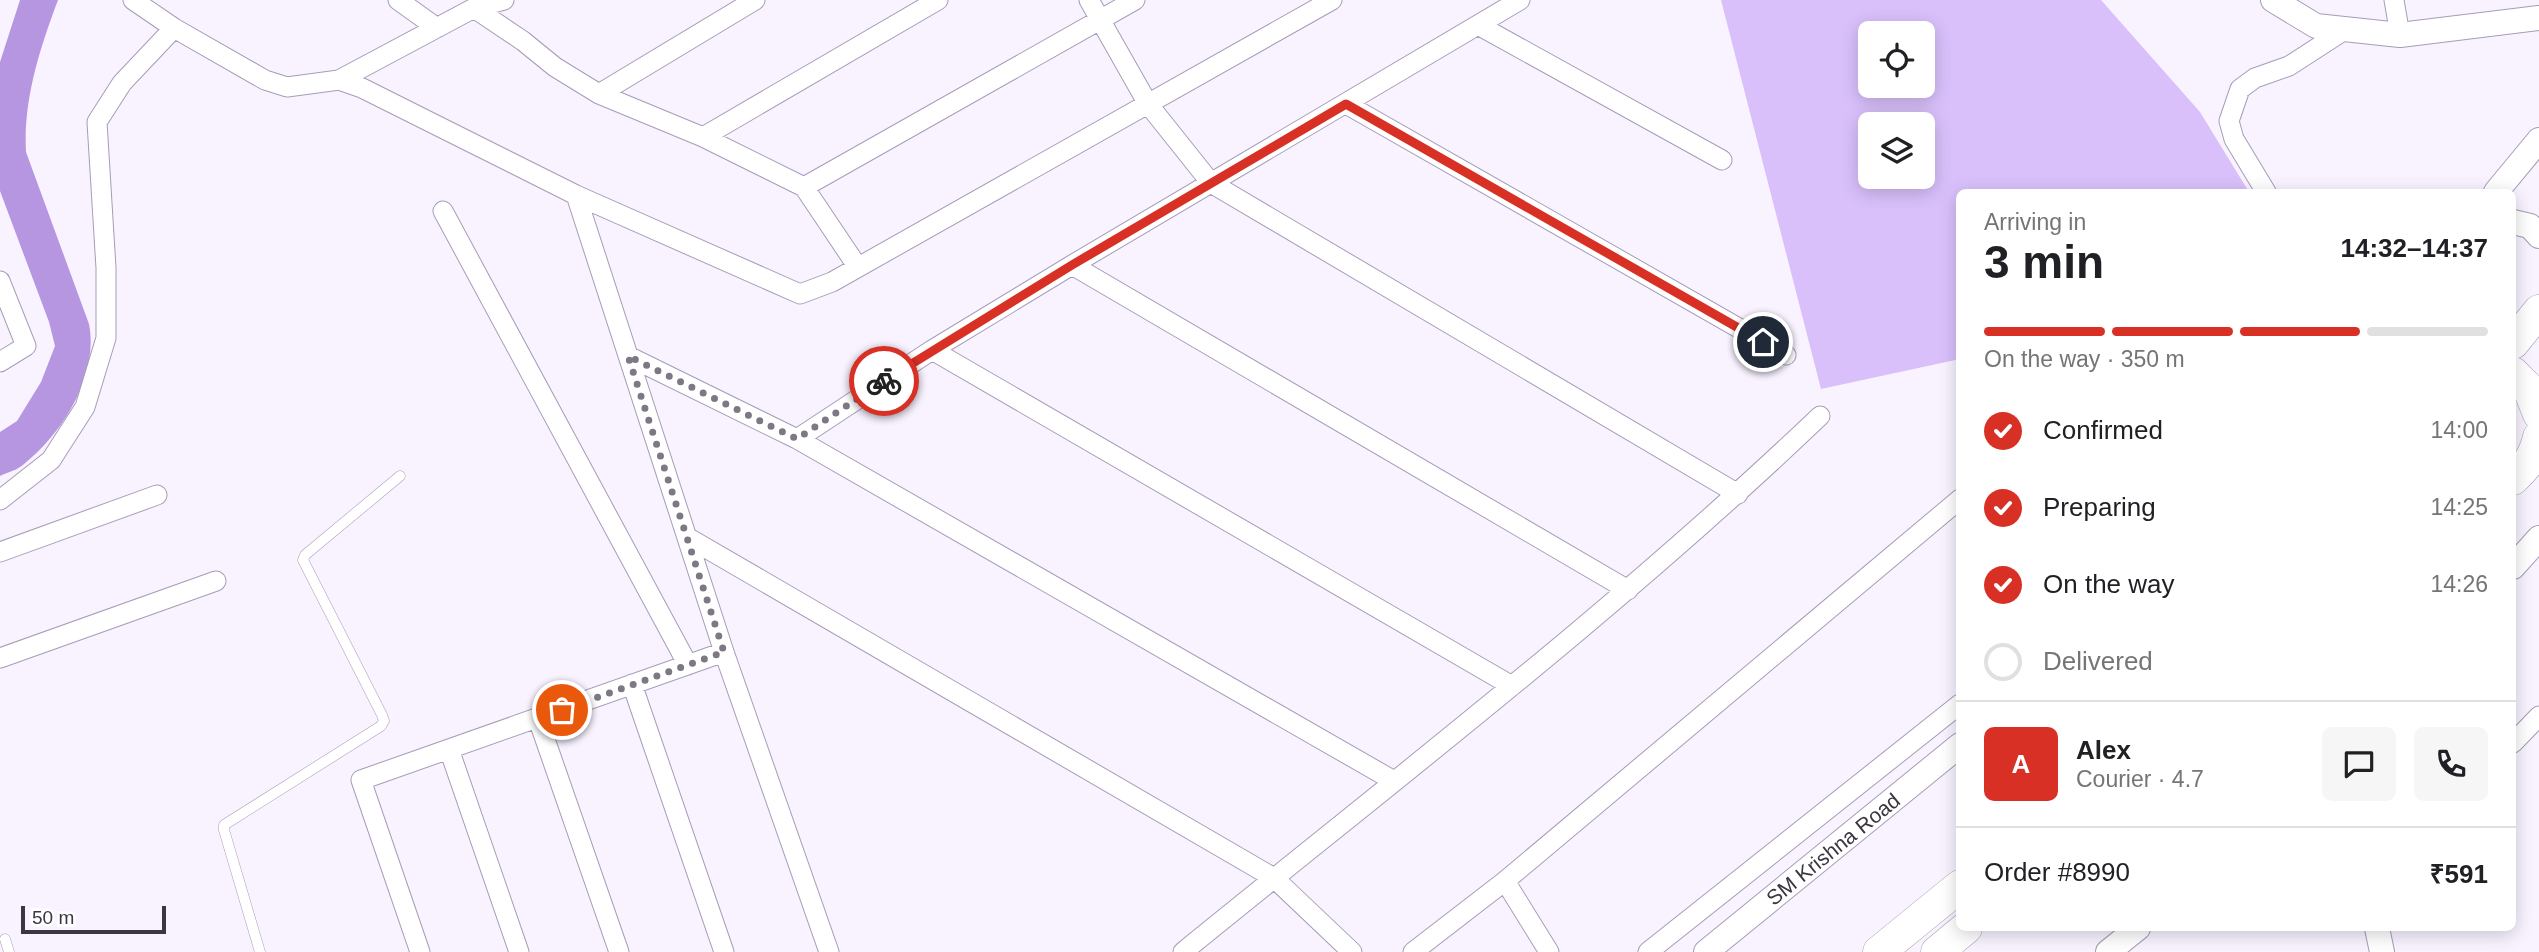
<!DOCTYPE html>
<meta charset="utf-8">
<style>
:root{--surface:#fff;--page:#f6f6f6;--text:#202124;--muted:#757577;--line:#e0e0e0;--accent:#d93025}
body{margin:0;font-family:Arial,sans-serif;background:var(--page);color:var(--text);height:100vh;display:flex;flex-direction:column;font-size:26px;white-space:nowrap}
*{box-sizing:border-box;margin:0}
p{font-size:23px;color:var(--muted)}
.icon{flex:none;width:38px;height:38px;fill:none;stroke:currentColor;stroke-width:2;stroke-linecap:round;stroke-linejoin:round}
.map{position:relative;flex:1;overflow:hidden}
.side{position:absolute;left:1956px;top:189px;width:560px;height:742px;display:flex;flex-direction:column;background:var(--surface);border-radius:10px;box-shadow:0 4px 18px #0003}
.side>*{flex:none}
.fabs{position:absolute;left:1858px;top:21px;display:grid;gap:14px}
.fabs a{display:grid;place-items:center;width:77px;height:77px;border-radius:10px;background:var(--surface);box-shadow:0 4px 18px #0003;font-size:35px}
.scale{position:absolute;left:21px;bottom:18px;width:145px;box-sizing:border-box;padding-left:7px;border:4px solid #3b3641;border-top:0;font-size:19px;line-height:24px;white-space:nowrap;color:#3b3641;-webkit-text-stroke:5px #fff;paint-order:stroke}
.pin{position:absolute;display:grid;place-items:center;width:60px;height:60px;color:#fff;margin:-30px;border:4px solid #fff;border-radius:50%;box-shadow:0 2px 7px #0007}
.courier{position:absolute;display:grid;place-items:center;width:70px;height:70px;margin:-35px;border:5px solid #d93025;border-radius:50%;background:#fff;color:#222;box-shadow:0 2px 9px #0007}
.headline em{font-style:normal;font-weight:700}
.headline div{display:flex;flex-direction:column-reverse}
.headline{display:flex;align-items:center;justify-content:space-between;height:119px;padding:0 28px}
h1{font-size:46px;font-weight:700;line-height:52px}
.bar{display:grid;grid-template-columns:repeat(4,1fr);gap:10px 7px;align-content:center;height:84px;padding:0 28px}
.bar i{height:9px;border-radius:5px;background:var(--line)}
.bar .on{background:var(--accent)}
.bar p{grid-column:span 4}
.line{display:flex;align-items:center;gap:18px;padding:0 28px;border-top:2px solid var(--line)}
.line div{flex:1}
.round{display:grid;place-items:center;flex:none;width:74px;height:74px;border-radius:10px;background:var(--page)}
ol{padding:0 28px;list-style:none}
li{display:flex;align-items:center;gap:21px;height:77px}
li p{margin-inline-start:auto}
li .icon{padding:7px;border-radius:50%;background:var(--accent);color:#fff;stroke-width:4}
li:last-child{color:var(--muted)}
li i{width:38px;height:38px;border:4px solid var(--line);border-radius:50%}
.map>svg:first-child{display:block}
.green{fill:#d9c0fb;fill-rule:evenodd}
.water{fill:#b796e1}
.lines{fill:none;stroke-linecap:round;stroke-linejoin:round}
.service-casing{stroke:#a79cb7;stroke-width:11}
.minor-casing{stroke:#a79cb7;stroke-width:21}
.tertiary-casing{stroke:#a79cb7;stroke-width:26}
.trunk-casing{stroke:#a79cb7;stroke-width:33}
.service{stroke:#fff;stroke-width:10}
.minor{stroke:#fff;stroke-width:19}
.tertiary{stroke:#fff;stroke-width:24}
.trunk{stroke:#fff;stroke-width:32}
.done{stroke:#7d7884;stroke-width:7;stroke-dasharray:0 12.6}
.route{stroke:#d93025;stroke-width:9}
.labels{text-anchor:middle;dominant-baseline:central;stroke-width:7;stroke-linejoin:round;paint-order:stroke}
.street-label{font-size:21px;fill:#3b3641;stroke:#fff}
</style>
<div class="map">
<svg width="2539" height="952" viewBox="0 0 2539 952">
<rect width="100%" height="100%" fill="#f8f3ff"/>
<!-- green -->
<path class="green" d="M 1721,0 L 2101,0 L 2200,112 L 2249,192 L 1960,192 L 1960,359 L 1821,389 ZM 1871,33 L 1923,33 L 1923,86 L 1871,86 ZM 1871,124 L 1923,124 L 1923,177 L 1871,177 Z"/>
<!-- water -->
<path class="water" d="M 20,0 L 58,0 C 40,48 23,100 26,152 L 89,324 C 99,375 63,433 24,464 C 18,470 8,472 0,476 L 0,432 L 17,421 L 41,382 L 55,346 L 49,322 L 0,191 L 0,62 Z"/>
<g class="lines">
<defs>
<path id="service" d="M 5,939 L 9,952
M 260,952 L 224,830 L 224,825 L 381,726 L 384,721 L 382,715 L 303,560 L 305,555 L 400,476"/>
<path id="minor" d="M 133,0 L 174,28 L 265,80 L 287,87 L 339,80 L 362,88 L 576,195 L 800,294 L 832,282 L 1332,0
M 398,0 L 437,28
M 1089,0 L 1148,104 L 1211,183 L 1738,494
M 2394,0 L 2400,35
M 474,8 L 523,41 L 555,67 L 599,94 L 703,137 L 804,187 L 857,266
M 1478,25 L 1722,160
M 339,80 L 474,8 L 504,0
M 599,94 L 755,0
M 1346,104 L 1786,355
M 703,137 L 938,0
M 804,187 L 1135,0
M 2266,192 L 2234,139 L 2229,121 L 2240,89 L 2255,78 L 2289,66 L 2340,33
M 576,195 L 724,652 L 829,952
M 443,211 L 688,665
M 1072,265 L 1628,590
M 0,281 L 26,346 L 0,362
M 932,350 L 1512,686
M 628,356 L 797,439 L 1394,781
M 797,439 L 932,350 L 1072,265 L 1520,0
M 0,500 L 51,460 L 85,407 L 106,338 L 106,268 L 97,122 L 122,83 L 174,28
M 687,537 L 1274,878 L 1352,952
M 0,552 L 157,495
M 0,658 L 216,581
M 632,684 L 724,952
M 538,719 L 619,952
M 2513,743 L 2539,716
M 449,749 L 519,952
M 1505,881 L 1549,952
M 420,952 L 361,780 L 724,652
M 1183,952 C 1398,777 1619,608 1820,416
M 1413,952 L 1505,881 L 1960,499
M 1648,952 L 1960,704"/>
<path id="tertiary" d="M 2273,0 L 2316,26 L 2400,35 L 2539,18
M 2496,192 L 2539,140
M 2513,222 L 2530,226 L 2539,236
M 2513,567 L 2539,538
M 2377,928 L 2382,952
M 1706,952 L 1960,745
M 2108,952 L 2138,928"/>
<path id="trunk" d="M 2513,343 L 2539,311
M 2513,373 L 2529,389 L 2539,414
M 2513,479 C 2526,467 2535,456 2539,437
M 1879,952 L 1960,886
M 1937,952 L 1966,928"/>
</defs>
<!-- service casing -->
<use href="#service" class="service-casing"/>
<!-- minor casing -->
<use href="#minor" class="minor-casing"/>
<!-- tertiary casing -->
<use href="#tertiary" class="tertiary-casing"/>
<!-- trunk casing -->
<use href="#trunk" class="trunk-casing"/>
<!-- service -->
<use href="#service" class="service"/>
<!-- minor -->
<use href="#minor" class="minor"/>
<!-- tertiary -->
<use href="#tertiary" class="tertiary"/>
<!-- trunk -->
<use href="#trunk" class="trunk"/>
</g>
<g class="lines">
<!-- done -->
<path class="done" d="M 562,710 L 724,652 L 628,356 L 797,439 L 884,381"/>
<!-- route -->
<path class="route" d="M 884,381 L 1072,265 L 1346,104 L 1763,342"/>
</g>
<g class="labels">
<!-- street labels -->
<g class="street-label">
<text transform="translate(1833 849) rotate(-39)">SM Krishna Road</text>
</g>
</g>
</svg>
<div class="fabs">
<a><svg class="icon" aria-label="locate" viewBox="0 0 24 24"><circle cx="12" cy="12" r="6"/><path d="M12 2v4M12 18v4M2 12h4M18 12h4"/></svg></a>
<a><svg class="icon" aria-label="layers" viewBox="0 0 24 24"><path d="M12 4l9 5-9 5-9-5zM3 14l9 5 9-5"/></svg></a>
</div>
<div class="scale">50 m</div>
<div class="pin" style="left:562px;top:710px;background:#ea580c"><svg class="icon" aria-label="bag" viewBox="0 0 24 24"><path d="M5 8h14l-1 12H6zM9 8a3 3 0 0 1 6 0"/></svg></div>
<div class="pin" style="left:1763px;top:342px;background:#1f2937"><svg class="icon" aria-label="home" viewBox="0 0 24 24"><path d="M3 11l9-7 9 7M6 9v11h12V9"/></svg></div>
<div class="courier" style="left:884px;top:381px"><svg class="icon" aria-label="bike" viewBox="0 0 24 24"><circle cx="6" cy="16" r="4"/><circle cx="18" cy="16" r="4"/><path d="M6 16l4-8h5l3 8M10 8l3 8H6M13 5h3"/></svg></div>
<section class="side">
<div class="headline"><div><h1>3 min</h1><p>Arriving in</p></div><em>14:32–14:37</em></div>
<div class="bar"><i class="on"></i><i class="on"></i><i class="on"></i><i></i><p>On the way · 350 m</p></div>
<ol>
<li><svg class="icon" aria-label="check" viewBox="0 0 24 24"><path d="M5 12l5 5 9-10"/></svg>Confirmed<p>14:00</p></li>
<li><svg class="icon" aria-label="check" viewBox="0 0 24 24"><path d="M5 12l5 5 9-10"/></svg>Preparing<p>14:25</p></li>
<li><svg class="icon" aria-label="check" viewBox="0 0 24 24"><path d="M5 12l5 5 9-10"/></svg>On the way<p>14:26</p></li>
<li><i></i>Delivered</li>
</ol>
<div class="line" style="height:126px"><b class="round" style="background:var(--accent);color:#fff">A</b><div><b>Alex</b><p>Courier · 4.7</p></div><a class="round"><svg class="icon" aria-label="chat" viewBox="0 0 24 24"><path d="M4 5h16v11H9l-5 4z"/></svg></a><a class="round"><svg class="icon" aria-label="phone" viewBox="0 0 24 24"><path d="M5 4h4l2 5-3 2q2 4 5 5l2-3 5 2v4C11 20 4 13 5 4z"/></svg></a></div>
<div class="line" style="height:91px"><div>Order #8990</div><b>₹591</b></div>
</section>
</div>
